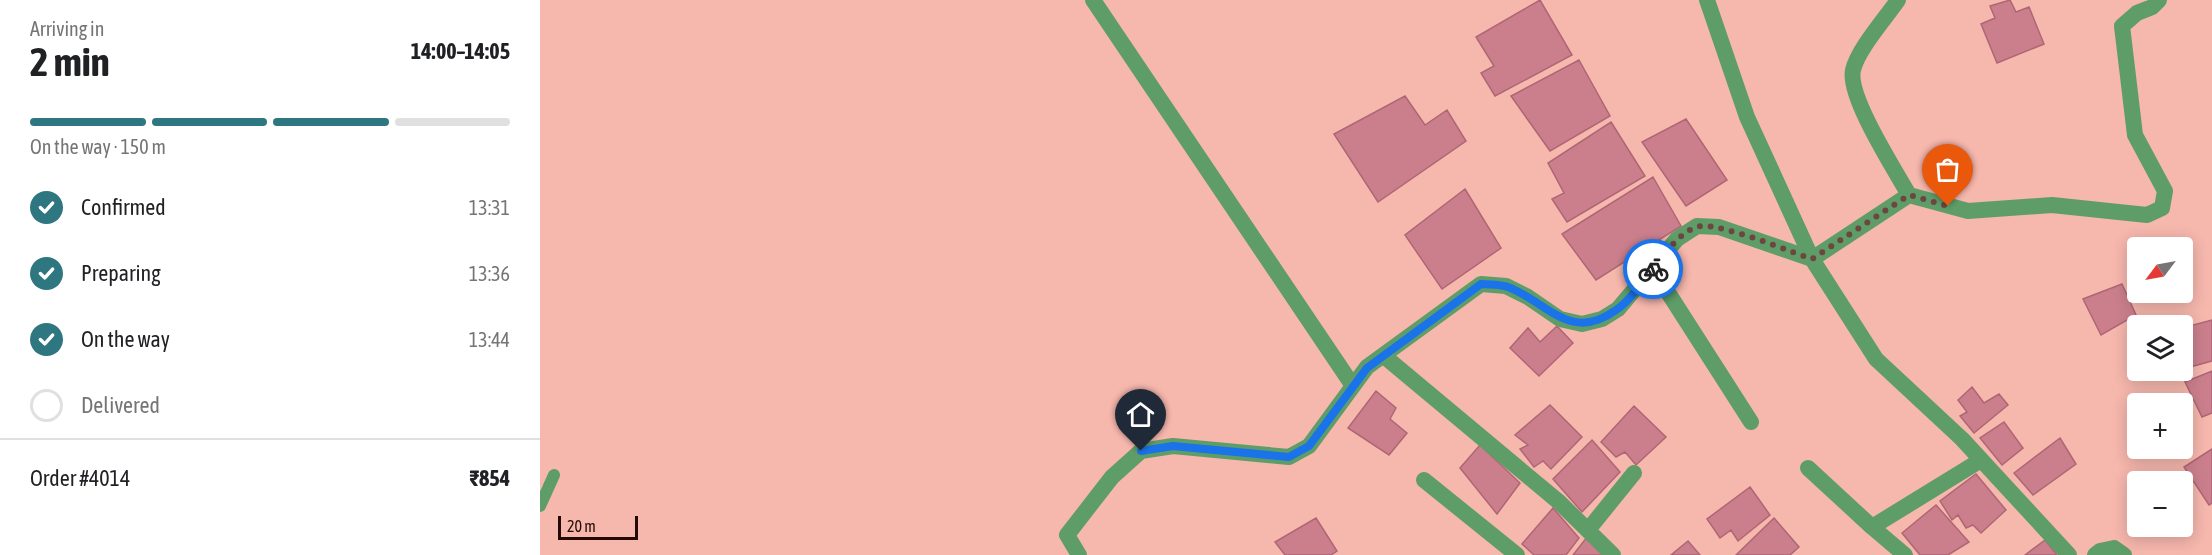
<!DOCTYPE html>
<meta charset="utf-8">
<style>
:root{--surface:#fff;--page:#f6f6f6;--text:#202124;--muted:#757577;--line:#e0e0e0;--accent:#2e7680}
body{margin:0;font-family:"Asap Condensed",sans-serif;background:var(--page);color:var(--text);height:100vh;display:flex;flex-direction:column;font-size:22px;white-space:nowrap}
*{box-sizing:border-box;margin:0}
p{font-size:20px;color:var(--muted)}
.icon{flex:none;width:33px;height:33px;fill:none;stroke:currentColor;stroke-width:2;stroke-linecap:round;stroke-linejoin:round}
.map{position:relative;flex:1;overflow:hidden}
.drawer{display:flex;flex-direction:column;background:var(--surface);width:540px}
.drawer>*{flex:none}
.needle{width:39px;rotate:238deg}
.tools{position:absolute;left:1587px;top:237px;display:grid;gap:12px}
.tools a{display:grid;place-items:center;width:66px;height:66px;border-radius:6px;background:var(--surface);box-shadow:0 3px 15px #0003;font-size:30px}
.scale{position:absolute;left:18px;bottom:15px;width:80px;box-sizing:border-box;padding-left:6px;border:3px solid #240907;border-top:0;font-size:16px;line-height:21px;white-space:nowrap;color:#240907;-webkit-text-stroke:4px #f6b7ad;paint-order:stroke}
.pin{position:absolute;display:grid;place-items:center;width:51px;height:51px;color:#fff;margin:-62px -26px;border-radius:50% 50% 50% 0;rotate:-45deg;box-shadow:0 0 6px #0007}
.pin .icon{rotate:45deg}
.courier{position:absolute;display:grid;place-items:center;width:60px;height:60px;margin:-30px;border:4px solid #1a73e8;border-radius:50%;background:#fff;color:#222;box-shadow:0 2px 8px #0007}
.overview em{font-style:normal;font-weight:700}
.overview div{display:flex;flex-direction:column-reverse}
.overview{display:flex;align-items:center;justify-content:space-between;height:102px;padding:0 30px}
h1{font-size:39px;font-weight:700;line-height:45px}
.bar{display:grid;grid-template-columns:repeat(4,1fr);gap:9px 6px;align-content:center;height:72px;padding:0 30px}
.bar i{height:8px;border-radius:4px;background:var(--line)}
.bar .selected{background:var(--accent)}
.bar p{grid-column:span 4}
.line{display:flex;align-items:center;gap:15px;padding:0 30px;border-top:2px solid var(--line)}
.line div{flex:1}
ol{padding:0 30px;list-style:none}
li{display:flex;align-items:center;gap:18px;height:66px}
li p{margin-inline-start:auto}
li .icon{padding:6px;border-radius:50%;background:var(--accent);color:#fff;stroke-width:4}
li:last-child{color:var(--muted)}
li i{width:33px;height:33px;border:3px solid var(--line);border-radius:50%}
main{display:flex;flex:1;min-height:0}
.map>svg:first-child{display:block}
.building{fill:#cb7f8d;stroke:#af6674;stroke-width:1.5}
.lines{fill:none;stroke-linecap:round;stroke-linejoin:round}
.service{stroke:#5e9d68;stroke-width:12}
.minor{stroke:#5e9d68;stroke-width:16}
.done{stroke:#6e4641;stroke-width:6;stroke-dasharray:0 10.8}
.route{stroke:#1a73e8;stroke-width:8}
</style>
<main>
<section class="drawer">
<div class="overview"><div><h1>2 min</h1><p>Arriving in</p></div><em>14:00–14:05</em></div>
<div class="bar"><i class="selected"></i><i class="selected"></i><i class="selected"></i><i></i><p>On the way · 150 m</p></div>
<ol>
<li><svg class="icon" aria-label="check" viewBox="0 0 24 24"><path d="M5 12l5 5 9-10"/></svg>Confirmed<p>13:31</p></li>
<li><svg class="icon" aria-label="check" viewBox="0 0 24 24"><path d="M5 12l5 5 9-10"/></svg>Preparing<p>13:36</p></li>
<li><svg class="icon" aria-label="check" viewBox="0 0 24 24"><path d="M5 12l5 5 9-10"/></svg>On the way<p>13:44</p></li>
<li><i></i>Delivered</li>
</ol>
<div class="line" style="height:78px"><div>Order #4014</div><b>₹854</b></div>
</section>
<div class="map">
<svg width="1672" height="555" viewBox="0 0 1672 555">
<rect width="100%" height="100%" fill="#f6b7ad"/>
<!-- building -->
<path class="building" d="M 1000,0 L 1032,55 L 955,96 L 941,73 L 954,66 L 936,37 Z
M 1470,0 L 1476,12 L 1489,7 L 1504,44 L 1457,63 L 1441,24 L 1455,18 L 1450,6 Z
M 1039,60 L 1070,116 L 1010,151 L 971,96 Z
M 865,96 L 885,125 L 907,110 L 926,141 L 838,202 L 794,134 Z
M 1146,119 L 1187,180 L 1146,206 L 1102,142 Z
M 1071,122 L 1105,176 L 1027,222 L 1012,199 L 1024,193 L 1008,163 Z
M 1113,177 L 1141,226 L 1056,280 L 1022,234 Z
M 925,189 L 961,248 L 902,289 L 865,235 Z
M 1582,284 L 1596,315 L 1561,335 L 1543,299 Z
M 1672,320 L 1672,361 L 1643,369 L 1642,328 Z
M 1017,326 L 1033,343 L 999,376 L 970,348 L 988,328 L 1000,342 Z
M 1672,371 L 1672,413 L 1662,417 L 1645,382 Z
M 1432,387 L 1444,403 L 1459,394 L 1468,405 L 1434,433 L 1420,416 L 1427,412 L 1418,400 Z
M 836,391 L 856,408 L 850,419 L 867,433 L 849,455 L 808,428 Z
M 1010,405 L 1042,437 L 1011,469 L 1003,461 L 994,467 L 980,449 L 988,445 L 975,435 Z
M 1094,406 L 1126,437 L 1096,465 L 1085,452 L 1076,457 L 1061,442 Z
M 1464,422 L 1483,448 L 1462,465 L 1440,438 Z
M 1520,438 L 1536,464 L 1493,495 L 1474,473 Z
M 1052,440 L 1080,472 L 1042,512 L 1013,479 Z
M 940,445 L 980,483 L 957,514 L 920,468 Z
M 1672,449 L 1672,503 L 1669,505 L 1644,467 Z
M 1436,474 L 1466,510 L 1441,533 L 1433,525 L 1426,528 L 1418,515 L 1412,520 L 1400,501 Z
M 1210,487 L 1230,515 L 1198,541 L 1191,530 L 1180,538 L 1167,519 Z
M 1396,505 L 1429,542 L 1408,555 L 1380,555 L 1362,533 Z
M 1013,508 L 1039,538 L 1026,555 L 994,555 L 982,544 Z
M 776,518 L 797,551 L 791,555 L 745,555 L 735,542 Z
M 1234,518 L 1259,547 L 1250,555 L 1196,555 Z
M 1047,537 L 1066,555 L 1033,555 Z
M 1505,540 L 1517,555 L 1485,555 Z
M 1148,541 L 1160,555 L 1131,555 Z"/>
<g class="lines">
<!-- service -->
<path class="service" d="M 0,506 L 14,475"/>
<!-- minor -->
<path class="minor" d="M 553,0 L 813,386
M 1167,0 L 1207,117 L 1272,259 L 1369,195
M 1358,0 C 1345,19 1318,49 1313,70 C 1307,96 1355,170 1369,195 L 1428,211 L 1512,205 L 1607,215 L 1622,208 L 1625,191 L 1595,135 L 1582,26 L 1597,13 L 1612,7 L 1619,0
M 1113,269 L 1211,422
M 844,356 L 1019,502 L 1073,555
M 1268,468 L 1332,527 L 1441,460
M 884,480 L 977,555
M 1332,527 L 1365,555
M 1048,530 L 1094,473
M 539,555 L 527,535 L 572,477 L 601,451 L 633,446 L 749,457 L 769,446 L 827,367 L 941,284 L 966,286 L 988,297 L 1020,319 L 1042,324 L 1062,319 L 1078,309 L 1137,239 L 1157,226 L 1179,227 L 1272,259 L 1336,359 L 1422,439 L 1529,555
M 1555,555 L 1560,551 L 1574,548 L 1584,555"/>
</g>
<g class="lines">
<!-- done -->
<path class="done" d="M 1113,269 C 1125,254 1138,234 1156,227 C 1174,220 1251,252 1272,259 L 1369,195 L 1408,206"/>
<!-- route -->
<path class="route" d="M 601,451 L 633,446 L 749,457 L 769,446 L 827,368 L 941,284 C 949,285 960,284 968,287 C 1009,303 1030,343 1076,310 C 1090,301 1102,282 1113,269"/>
</g>
</svg>
<div class="tools">
<a><svg class="needle" viewBox="-14 -14 28 28"><path d="M0-13l5 13h-10z" fill="#e53935"/><path d="M0 13l5-13h-10z" fill="#757577"/></svg></a>
<a><svg class="icon" aria-label="layers" viewBox="0 0 24 24"><path d="M12 4l9 5-9 5-9-5zM3 14l9 5 9-5"/></svg></a>
<a>+</a>
<a>−</a>
</div>
<div class="scale">20 m</div>
<div class="pin" style="left:1408px;top:206px;background:#ea580c"><svg class="icon" aria-label="bag" viewBox="0 0 24 24"><path d="M5 8h14l-1 12H6zM9 8a3 3 0 0 1 6 0"/></svg></div>
<div class="pin" style="left:601px;top:451px;background:#1f2937"><svg class="icon" aria-label="home" viewBox="0 0 24 24"><path d="M3 11l9-7 9 7M6 9v11h12V9"/></svg></div>
<div class="courier" style="left:1113px;top:269px"><svg class="icon" aria-label="bike" viewBox="0 0 24 24"><circle cx="6" cy="16" r="4"/><circle cx="18" cy="16" r="4"/><path d="M6 16l4-8h5l3 8M10 8l3 8H6M13 5h3"/></svg></div>
</div>
</main>
